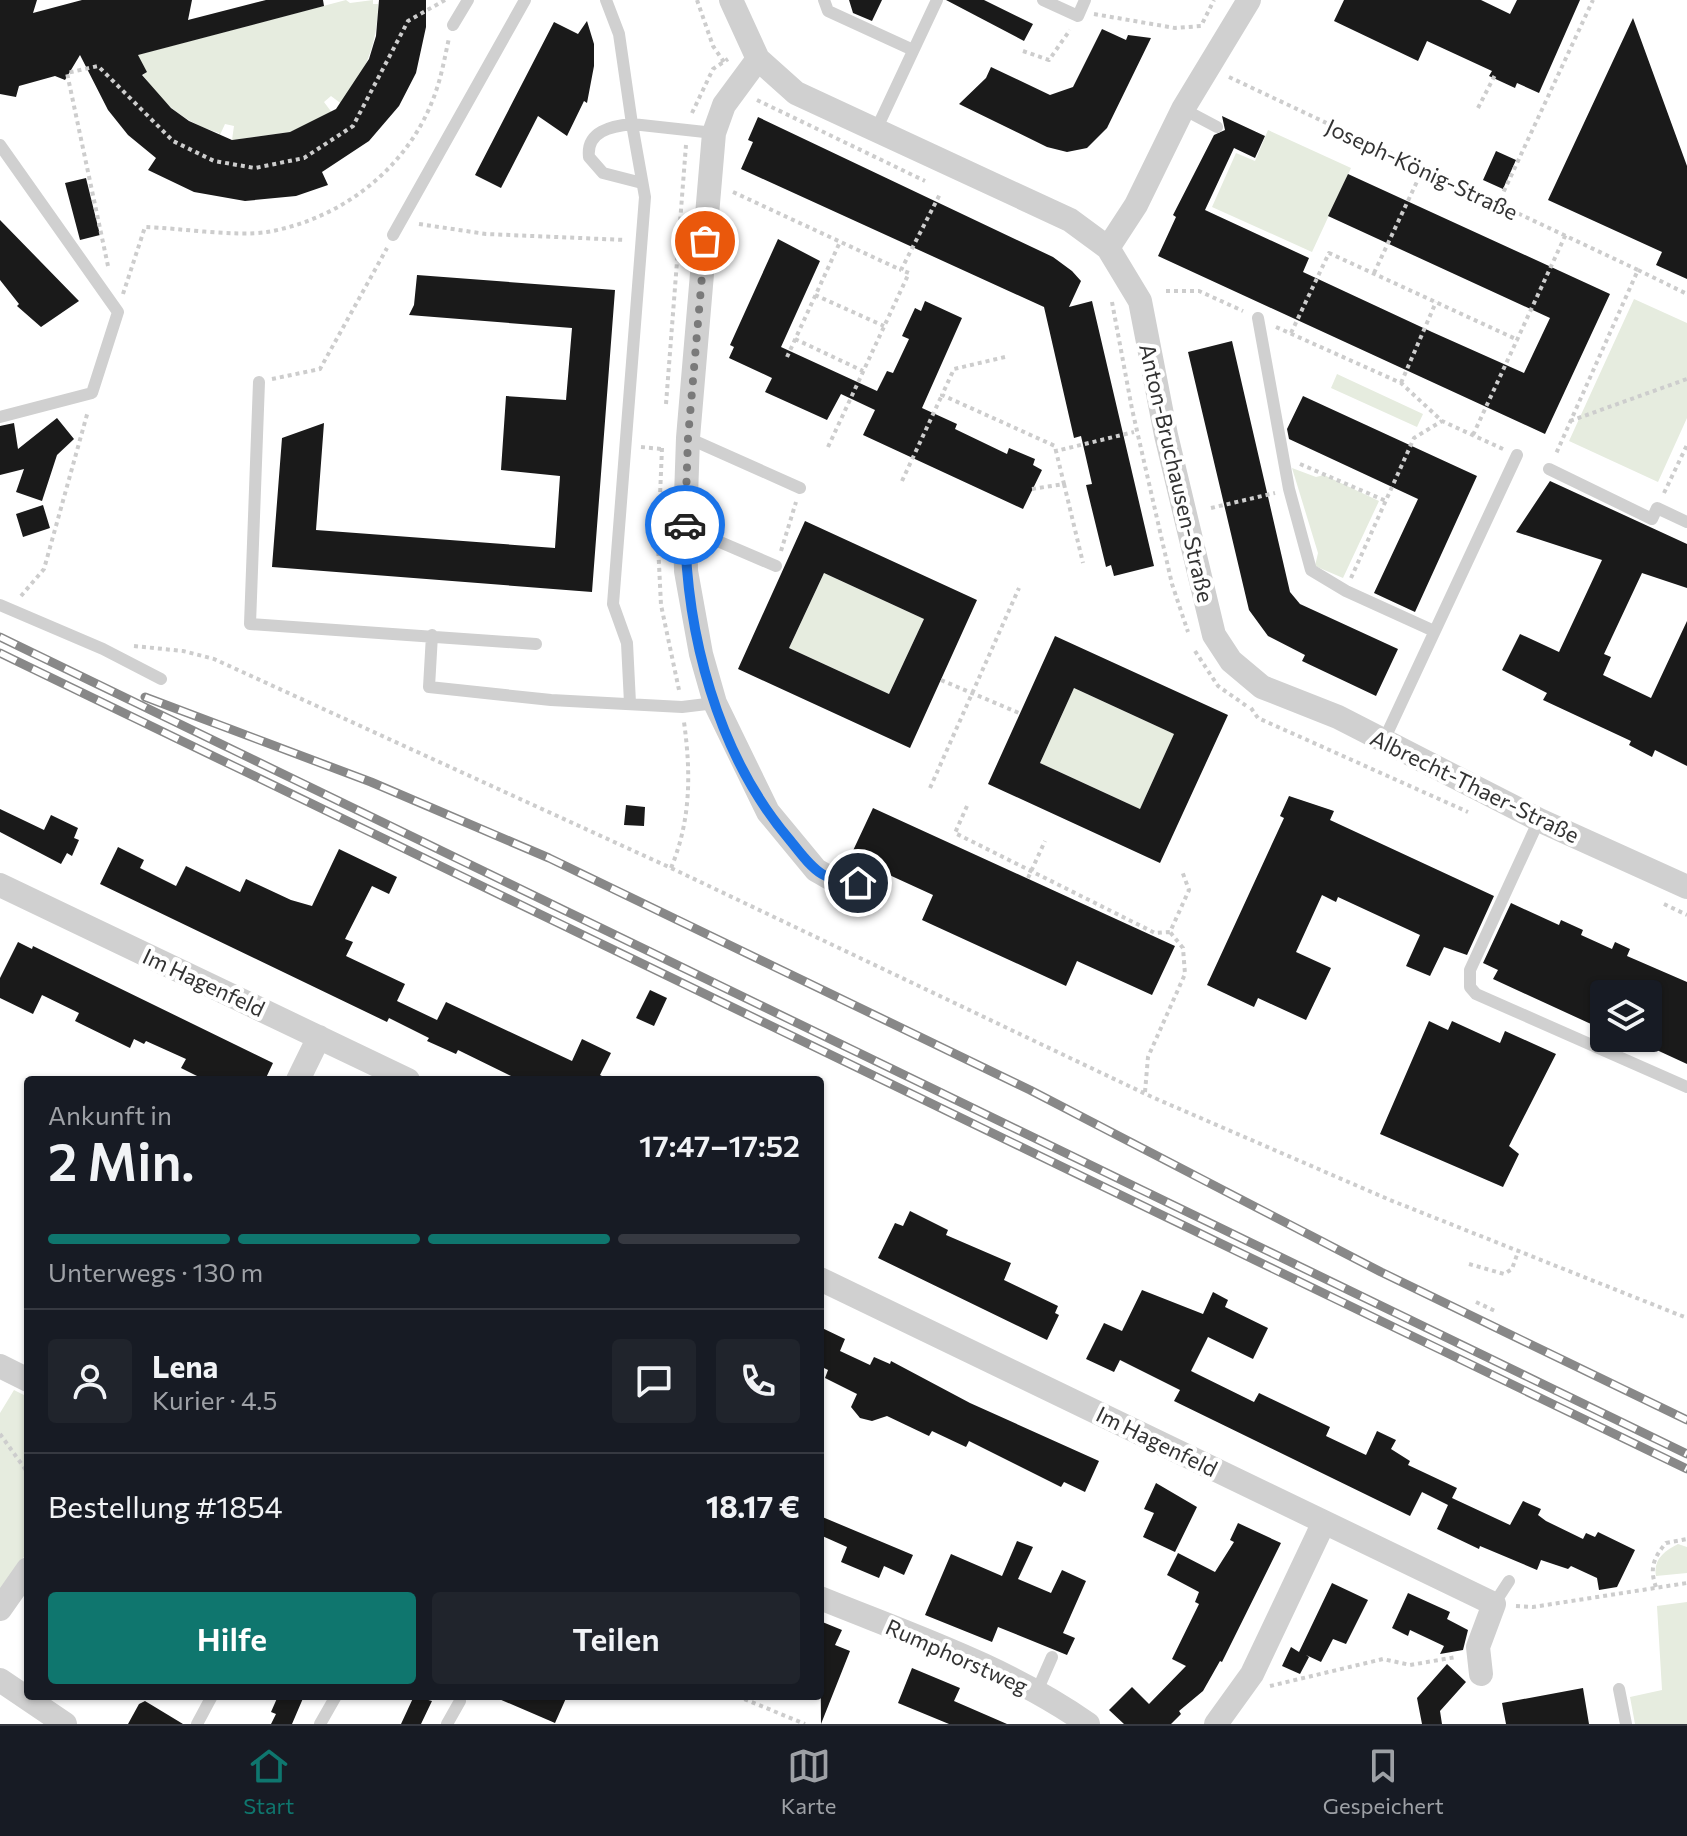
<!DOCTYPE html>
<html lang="de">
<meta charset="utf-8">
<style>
:root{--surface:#171b24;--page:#20242c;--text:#f1f3f6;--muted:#9ea1a6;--line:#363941;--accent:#0f766e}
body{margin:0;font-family:Commissioner,sans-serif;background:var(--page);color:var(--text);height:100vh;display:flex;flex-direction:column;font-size:30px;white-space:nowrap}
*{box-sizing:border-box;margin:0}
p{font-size:26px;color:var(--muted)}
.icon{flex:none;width:44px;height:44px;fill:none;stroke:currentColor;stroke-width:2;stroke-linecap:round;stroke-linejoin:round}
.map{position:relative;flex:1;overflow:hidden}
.panel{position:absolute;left:24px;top:1076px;width:800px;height:624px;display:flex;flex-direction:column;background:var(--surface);border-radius:8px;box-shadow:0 2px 6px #0004}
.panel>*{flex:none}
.tools{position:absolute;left:1590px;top:980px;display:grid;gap:16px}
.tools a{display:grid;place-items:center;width:72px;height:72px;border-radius:8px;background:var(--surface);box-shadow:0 2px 6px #0004;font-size:40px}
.pin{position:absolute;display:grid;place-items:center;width:68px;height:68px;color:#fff;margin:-34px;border:4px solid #fff;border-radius:50%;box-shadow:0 2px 8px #0007}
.courier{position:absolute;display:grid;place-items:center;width:80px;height:80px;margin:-40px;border:6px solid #1a73e8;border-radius:50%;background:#fff;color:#222;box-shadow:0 2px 10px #0007}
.headline em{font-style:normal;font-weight:600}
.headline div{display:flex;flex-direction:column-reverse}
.headline{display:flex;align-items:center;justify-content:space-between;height:136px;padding:0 24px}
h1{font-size:52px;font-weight:600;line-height:60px}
.bar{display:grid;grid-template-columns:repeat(4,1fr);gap:12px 8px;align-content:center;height:96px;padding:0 24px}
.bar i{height:10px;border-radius:6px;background:var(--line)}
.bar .on{background:var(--accent)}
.bar p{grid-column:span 4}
.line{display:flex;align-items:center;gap:20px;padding:0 24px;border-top:2px solid var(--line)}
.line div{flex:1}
.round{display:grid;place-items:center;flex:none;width:84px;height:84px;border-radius:8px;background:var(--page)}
.cta{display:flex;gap:16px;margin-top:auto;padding:16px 24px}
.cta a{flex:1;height:92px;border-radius:8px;background:var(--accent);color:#fff;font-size:32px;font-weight:600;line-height:92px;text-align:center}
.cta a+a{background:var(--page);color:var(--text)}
.tabs{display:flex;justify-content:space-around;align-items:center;height:112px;border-top:2px solid var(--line);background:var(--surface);font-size:22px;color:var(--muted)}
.tabs a{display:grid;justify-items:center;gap:4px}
.tabs .on{color:var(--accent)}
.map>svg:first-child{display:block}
.green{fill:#e6ecdf}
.building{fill:#1a1a1a;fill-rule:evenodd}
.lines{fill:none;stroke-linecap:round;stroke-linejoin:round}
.path{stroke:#cdcdcd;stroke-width:4;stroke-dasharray:4 4;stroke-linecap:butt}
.service{stroke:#d0d0d0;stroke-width:12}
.minor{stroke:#d0d0d0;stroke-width:24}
.rail-casing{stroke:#888;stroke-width:9}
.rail{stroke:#fff;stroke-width:6;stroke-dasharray:18;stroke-linecap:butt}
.done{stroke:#7a7a7a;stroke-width:8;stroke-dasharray:0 14.4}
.route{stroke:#1a73e8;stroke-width:10}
.labels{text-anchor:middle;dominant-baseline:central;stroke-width:8;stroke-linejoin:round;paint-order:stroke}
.street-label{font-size:22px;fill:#333;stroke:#fff}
</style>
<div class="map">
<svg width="1687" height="1724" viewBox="0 0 1687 1724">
<rect width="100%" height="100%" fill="#fff"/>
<!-- green -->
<path class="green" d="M 346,0 L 350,3 L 373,0 L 373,4 L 378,4 C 378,40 366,75 341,102 L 343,105 L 331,96 L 324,102 L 333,114 L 290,132 L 232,140 L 234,126 L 225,124 L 219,137 L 219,133 C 186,123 162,104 143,75 L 147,72 L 137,55 Z
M 1268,130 L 1351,168 L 1312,252 L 1212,207 L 1236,153 L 1255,161 Z
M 1634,299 L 1687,323 L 1687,418 L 1658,482 L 1569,441 Z
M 1337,374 L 1423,414 L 1417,427 L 1331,388 Z
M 1292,468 L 1316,477 L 1324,475 L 1379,501 L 1343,578 L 1315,566 L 1318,553 Z
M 824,573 L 924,619 L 889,694 L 789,648 Z
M 1074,688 L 1174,734 L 1140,809 L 1040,763 Z
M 14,1390 L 28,1397 L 28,1551 L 0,1591 L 0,1413 Z
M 1678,1544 L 1687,1547 L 1687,1573 L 1656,1576 C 1653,1560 1664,1551 1678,1544 Z
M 1687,1602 L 1687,1724 L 1635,1724 L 1630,1697 L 1662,1690 L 1657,1606 Z"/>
<!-- building -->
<path class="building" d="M 0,0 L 37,0 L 33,13 L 82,0 L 192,0 L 188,20 L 266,0 L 323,0 L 324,6 L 138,55 L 147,72 L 142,75 L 171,108 L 189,121 L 232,140 L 290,132 L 336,109 L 369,59 L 376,36 L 379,0 L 426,0 L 426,27 L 416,73 L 399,106 L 369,141 L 322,172 L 328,185 L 296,196 L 245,201 L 194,192 L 148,170 L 156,158 L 128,135 L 108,110 L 80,55 L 65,80 L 55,76 L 19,86 L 16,97 L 0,94 Z
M 849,0 L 882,0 L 872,21 L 853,13 Z
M 946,0 L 984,0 L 1033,24 L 1024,41 Z
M 1344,0 L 1481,0 L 1510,14 L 1517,0 L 1580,0 L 1539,93 L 1517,83 L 1515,88 L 1489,76 L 1492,71 L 1427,41 L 1418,61 L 1334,21 Z
M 1633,18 L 1687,166 L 1687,279 L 1656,265 L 1662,252 L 1548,200 Z
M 587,21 L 594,44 L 594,66 L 587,103 L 584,101 L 567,136 L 538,116 L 501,188 L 475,175 L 554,22 L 578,34 Z
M 1102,29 L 1126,40 L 1128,35 L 1151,38 L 1107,128 L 1087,148 L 1067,152 L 1047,147 L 959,104 L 986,78 L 991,67 L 1050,95 L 1073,87 Z
M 1222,116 L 1265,136 L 1255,158 L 1234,148 L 1205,210 L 1309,258 L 1303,272 L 1432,332 L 1524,373 L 1550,318 L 1328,216 L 1348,174 L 1610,294 L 1545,434 L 1158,256 L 1176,217 L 1173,215 L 1214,135 L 1225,130 Z
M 758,117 L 1053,257 L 1072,271 L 1081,281 L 1069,307 L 1092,301 L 1154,566 L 1114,576 L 1111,565 L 1106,567 L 1086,485 L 1092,484 L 1081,436 L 1074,438 L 1044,307 L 741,169 L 753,142 L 748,140 Z
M 1496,151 L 1516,160 L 1503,189 L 1483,180 Z
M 86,178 L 100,235 L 80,240 L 65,183 Z
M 0,220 L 79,301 L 41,327 L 17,306 L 19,304 L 0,280 Z
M 778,239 L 820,261 L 781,347 L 877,391 L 887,371 L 893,373 L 909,339 L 902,336 L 915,308 L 921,311 L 925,301 L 962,318 L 922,408 L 957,424 L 955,429 L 1007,454 L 1009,448 L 1035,459 L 1033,465 L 1042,470 L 1023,509 L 863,435 L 875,410 L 841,394 L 827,420 L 765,392 L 772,378 L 729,358 L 734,347 L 730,345 Z
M 417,275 L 615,290 L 592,592 L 272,567 L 282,438 L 324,423 L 316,530 L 555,548 L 560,476 L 501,470 L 506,396 L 566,400 L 572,328 L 409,315 L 414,305 Z
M 1232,341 L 1290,592 L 1300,604 L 1398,649 L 1376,696 L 1302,661 L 1305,655 L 1268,636 L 1249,610 L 1188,352 Z
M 1303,396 L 1477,476 L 1415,612 L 1374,593 L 1418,499 L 1289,439 L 1287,429 Z
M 57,418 L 74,439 L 57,455 L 42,501 L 16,492 L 24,469 L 0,475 L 0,426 L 14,423 L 18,449 Z
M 1550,481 L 1687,544 L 1687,588 L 1642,573 L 1604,654 L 1611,657 L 1603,675 L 1651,698 L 1687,621 L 1687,766 L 1655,750 L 1652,757 L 1629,745 L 1631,741 L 1543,700 L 1547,693 L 1502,670 L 1520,634 L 1559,652 L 1602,560 L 1516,532 Z
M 43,505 L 50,528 L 23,537 L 16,514 Z
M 805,521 L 977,600 L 910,748 L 738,669 ZM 824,573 L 924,619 L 889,694 L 789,648 Z
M 1055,636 L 1228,715 L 1160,863 L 988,784 ZM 1074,688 L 1174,734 L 1140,809 L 1040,763 Z
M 1289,796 L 1334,811 L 1330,820 L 1494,896 L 1467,955 L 1444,947 L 1430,976 L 1406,966 L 1420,935 L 1338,897 L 1336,902 L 1322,895 L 1296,952 L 1331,968 L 1306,1020 L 1258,998 L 1254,1007 L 1207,985 L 1284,818 L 1280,816 Z
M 626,805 L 645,807 L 644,826 L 624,825 Z
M 873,808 L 1175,946 L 1152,995 L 1077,961 L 1066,986 L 922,920 L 933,895 L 850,857 Z
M 0,809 L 44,830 L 51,815 L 78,828 L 74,838 L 79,840 L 72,856 L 67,853 L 61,864 L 0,832 Z
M 118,847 L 144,860 L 140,868 L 176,886 L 186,866 L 240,892 L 246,879 L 291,900 L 312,906 L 339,849 L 397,877 L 389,894 L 372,886 L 345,939 L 353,942 L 346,956 L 405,984 L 397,1001 L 437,1020 L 446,1002 L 572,1061 L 582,1039 L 611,1053 L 600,1075 L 610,1080 L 519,1080 L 458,1050 L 456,1054 L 427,1041 L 429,1038 L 389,1018 L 387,1022 L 100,884 Z
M 1511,903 L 1559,925 L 1561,920 L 1583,930 L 1581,935 L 1612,949 L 1615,942 L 1630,949 L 1627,956 L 1687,982 L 1687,1064 L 1648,1046 L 1648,994 L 1604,994 L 1604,1030 L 1493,979 L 1498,970 L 1483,963 Z
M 18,942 L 32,949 L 33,946 L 273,1063 L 265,1080 L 205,1080 L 181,1068 L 186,1059 L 146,1041 L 144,1044 L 134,1039 L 130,1048 L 75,1021 L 79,1013 L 42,995 L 33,1014 L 0,998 L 0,978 Z
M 650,990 L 667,998 L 654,1026 L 636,1018 Z
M 1429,1021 L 1448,1030 L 1452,1021 L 1500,1043 L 1505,1031 L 1556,1054 L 1509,1146 L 1519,1154 L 1503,1187 L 1380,1134 Z
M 910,1211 L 948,1230 L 946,1235 L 1011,1263 L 1004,1280 L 1058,1306 L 1055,1313 L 1059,1315 L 1047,1340 L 878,1258 L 895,1223 L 903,1226 Z
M 1142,1290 L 1203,1314 L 1213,1292 L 1228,1300 L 1225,1307 L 1268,1328 L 1253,1359 L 1208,1337 L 1191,1371 L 1254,1402 L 1259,1393 L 1330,1427 L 1326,1436 L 1366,1455 L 1377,1431 L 1396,1440 L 1391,1449 L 1410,1461 L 1408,1465 L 1457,1488 L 1452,1498 L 1510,1525 L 1523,1501 L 1541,1509 L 1538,1515 L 1546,1521 L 1583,1539 L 1586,1533 L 1595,1537 L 1598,1532 L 1635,1550 L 1617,1587 L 1599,1590 L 1597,1578 L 1571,1566 L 1568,1569 L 1541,1560 L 1537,1570 L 1480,1546 L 1479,1549 L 1437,1529 L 1448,1505 L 1422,1492 L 1410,1516 L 1174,1401 L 1180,1390 L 1120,1360 L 1114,1372 L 1086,1359 L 1104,1323 L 1122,1331 Z
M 820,1327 L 845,1339 L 840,1351 L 870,1365 L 874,1357 L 890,1364 L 891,1361 L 970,1403 L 1099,1461 L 1085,1492 L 1064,1482 L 1061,1487 L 969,1441 L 966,1447 L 932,1431 L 929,1436 L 887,1416 L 872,1421 L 860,1418 L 851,1407 L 857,1394 L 825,1378 L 828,1370 L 820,1366 Z
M 1156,1483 L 1197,1507 L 1175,1552 L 1143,1537 L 1154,1513 L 1144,1509 Z
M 820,1516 L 913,1555 L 904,1575 L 884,1566 L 879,1578 L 841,1562 L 847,1547 L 820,1535 Z
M 1238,1523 L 1281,1543 L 1222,1662 L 1220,1661 L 1203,1691 L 1179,1711 L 1181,1714 L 1171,1724 L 1124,1724 L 1109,1710 L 1132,1687 L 1149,1704 L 1186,1666 L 1172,1659 L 1199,1604 L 1195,1602 L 1199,1592 L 1167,1575 L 1178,1553 L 1215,1572 L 1234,1542 L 1230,1540 Z
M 1017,1541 L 1033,1547 L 1018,1579 L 1051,1593 L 1062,1570 L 1086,1581 L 1063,1633 L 1075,1638 L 1067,1655 L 998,1627 L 992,1642 L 925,1615 L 951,1554 L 1002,1576 Z
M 1332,1583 L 1368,1600 L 1346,1644 L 1333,1639 L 1321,1662 L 1306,1655 L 1309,1657 L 1300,1674 L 1282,1666 L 1291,1647 L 1299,1652 Z
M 1408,1593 L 1450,1612 L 1447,1619 L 1468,1630 L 1463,1650 L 1440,1654 L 1444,1646 L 1410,1630 L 1408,1636 L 1392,1628 Z
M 820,1621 L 842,1630 L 835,1645 L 850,1651 L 821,1724 Z
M 1447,1664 L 1466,1682 L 1440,1711 L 1442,1724 L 1422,1724 L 1417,1698 Z
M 912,1668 L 960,1688 L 954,1701 L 1007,1724 L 949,1724 L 898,1703 Z
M 1583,1688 L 1589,1724 L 1506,1724 L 1502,1703 Z
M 278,1696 L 304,1696 L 292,1724 L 271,1724 L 276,1714 L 271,1712 Z
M 414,1696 L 432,1701 L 421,1724 L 401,1724 Z
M 492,1696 L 567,1696 L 555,1723 Z
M 145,1701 L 183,1724 L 128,1724 L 139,1704 Z"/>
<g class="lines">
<!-- path -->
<path class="path" d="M 697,0 L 713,46 L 724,62
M 1094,14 L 1175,28 L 1201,26 L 1214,0
M 1023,51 L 1049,60 L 1070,30
M 1229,77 L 1638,270 L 1555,456
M 757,100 L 925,181
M 1478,108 L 1496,73
M 692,113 L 713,69 L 728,59
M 733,192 L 901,270
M 1497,206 L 1593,0
M 419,224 L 486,234 L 626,240
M 108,266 L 67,73 L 98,66 L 173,141 L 214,161 L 255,168 L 304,158 L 353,126 L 408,21 L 445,0
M 1638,270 L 1687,294
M 1374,273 L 1422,171
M 1166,291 L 1199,291 L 1243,311
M 123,294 L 145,227 C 179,228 234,237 267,232 C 343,219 411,166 436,91 C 442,74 445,56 449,38
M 815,295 L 884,326
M 1112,302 L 1132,409 L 1172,584 L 1188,632
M 1276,327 L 1401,383 L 1442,421 L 1503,449
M 1291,333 L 1329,253 L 1518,340
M 795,339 L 863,371
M 787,357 L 840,242
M 1005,357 L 954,369 L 942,395 L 1055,446 L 1056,451
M 272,379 L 320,369 L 387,248
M 1401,383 L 1436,302
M 666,404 L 686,145
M 1570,421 L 1687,379
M 1473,435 L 1566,234
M 641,447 L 662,449
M 828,447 L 909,273 L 901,270 L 940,194
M 662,448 L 658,544 L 661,605 L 679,690
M 1300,464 L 1386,501
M 902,481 L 942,395
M 1064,484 L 1083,563
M 1032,489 L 1064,484 L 1056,451 L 1134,432
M 1664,493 L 1687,445
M 1211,508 L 1275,493
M 781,551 L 796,502
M 1351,578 L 1414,438 L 1442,421
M 21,596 L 44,569 L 88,411
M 134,646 L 183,651 L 214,659 L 671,868 L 1152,1097 L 1390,1200 L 1687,1318
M 1195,651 L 1218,686 L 1248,707
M 941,680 L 1019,713
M 1251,708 L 1258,718 L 1468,812
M 930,788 L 1019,588
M 967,806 L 955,833 L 1155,933 L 1170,932 L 1189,890 L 1182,871
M 671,868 C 691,820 691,773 684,722
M 1028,878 L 1045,841
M 1664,904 L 1687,915
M 1145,1092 L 1148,1057 L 1185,974 L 1183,948 L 1170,932
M 1469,1264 L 1504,1274 L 1512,1269 L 1519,1249
M 1476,1302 L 1495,1311
M 0,1434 L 28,1473
M 1656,1587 C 1649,1568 1654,1557 1666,1543 L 1687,1539
M 1516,1606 L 1533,1607 L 1687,1583
M 1270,1686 L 1383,1659 L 1410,1665 L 1456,1657
M 737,1696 L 805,1724"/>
<!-- service -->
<path class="service" d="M 606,0 L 619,34 L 632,124 C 612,126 586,131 589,157 L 603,173 L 642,183
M 824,0 L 828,11 L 913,50
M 1043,0 L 1078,16 L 1085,0
M 453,25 L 468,0
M 1183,109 L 1217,127
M 876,130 L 937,0
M 0,145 L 118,312 L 92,393 L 0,417
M 393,235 L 525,0
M 1258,318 L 1289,489 L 1311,570 L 1346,591 L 1434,631
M 259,382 L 250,624 L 536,644
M 688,438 L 800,488
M 1549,469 L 1652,519 L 1657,508 L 1687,522
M 685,527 L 776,566
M 0,605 L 103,649 L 161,679
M 432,635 L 429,687 L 551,700 L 682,707 L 715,703
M 630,703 L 627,643 L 613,604 L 645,197 L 632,124 L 714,133
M 1384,740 L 1517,455
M 1539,820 L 1470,970 L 1470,987 L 1476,994 L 1687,1087
M 1494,1604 L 1509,1581
M 1619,1689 L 1626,1724
M 1037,1691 L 1052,1657
M 197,1724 L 212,1696
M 320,1724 L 336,1696
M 447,1724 L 460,1701"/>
<!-- minor -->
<path class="minor" d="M 731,0 L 758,59 L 796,93 L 1070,220 L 1108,248 L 1140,301 L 1166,435 L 1214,635 L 1231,661 L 1262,687 L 1338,717 L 1539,820 L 1687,887
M 758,59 L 724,105 L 714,133 L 688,438 L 685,527 L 686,571 L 701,654 L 715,703 L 768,812 L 816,870 L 830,878 L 869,887
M 1108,248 L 1136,205 L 1183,109 L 1249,0
M 0,885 L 408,1080
M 298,1080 L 319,1037
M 820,1279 L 1494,1604 L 1478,1647 L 1481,1674
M 0,1366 L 28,1380
M 820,1598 C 911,1635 1007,1667 1088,1724
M 0,1609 L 28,1569
M 0,1680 L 65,1724
M 1216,1724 L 1252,1674 L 1324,1522"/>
<defs>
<path id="rail" d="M 0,637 L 1687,1454
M 0,653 L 1687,1469
M 145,697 L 371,782 L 549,858 L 1030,1090 L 1381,1272 L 1687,1420"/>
</defs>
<!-- rail casing -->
<use href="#rail" class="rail-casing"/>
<!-- rail -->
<use href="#rail" class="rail"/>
</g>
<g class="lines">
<!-- done -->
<path class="done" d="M 685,525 L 688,438 L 705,241"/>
<!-- route -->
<path class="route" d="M 685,525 C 686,633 717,754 789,839 C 799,851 809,866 822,874 C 833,881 846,881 858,883"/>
</g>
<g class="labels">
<!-- street labels -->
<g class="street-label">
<text transform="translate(1422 169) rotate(25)">Joseph-König-Straße</text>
<text transform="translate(1177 473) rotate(77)">Anton-Bruchausen-Straße</text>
<text transform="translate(1475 786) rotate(26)">Albrecht-Thaer-Straße</text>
<text transform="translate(204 982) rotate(25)">Im Hagenfeld</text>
<text transform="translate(1157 1441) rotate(26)">Im Hagenfeld</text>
<text transform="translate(957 1656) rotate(24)">Rumphorstweg</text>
</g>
</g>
</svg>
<div class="tools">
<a><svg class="icon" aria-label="layers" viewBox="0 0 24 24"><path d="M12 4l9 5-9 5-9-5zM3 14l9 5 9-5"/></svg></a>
</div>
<div class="pin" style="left:705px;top:241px;background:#ea580c"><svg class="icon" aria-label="bag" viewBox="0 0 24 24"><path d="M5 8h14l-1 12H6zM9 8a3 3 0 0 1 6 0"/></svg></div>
<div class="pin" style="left:858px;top:883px;background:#1f2937"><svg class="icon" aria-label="home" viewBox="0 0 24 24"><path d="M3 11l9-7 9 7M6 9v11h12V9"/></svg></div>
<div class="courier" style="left:685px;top:525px"><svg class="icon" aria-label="car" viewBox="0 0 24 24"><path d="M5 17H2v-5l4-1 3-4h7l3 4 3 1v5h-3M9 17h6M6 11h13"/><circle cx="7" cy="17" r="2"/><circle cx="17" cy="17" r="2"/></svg></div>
<section class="panel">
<div class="headline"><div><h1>2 Min.</h1><p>Ankunft in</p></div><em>17:47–17:52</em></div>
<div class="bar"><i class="on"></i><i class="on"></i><i class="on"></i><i></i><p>Unterwegs · 130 m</p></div>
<div class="line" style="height:144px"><a class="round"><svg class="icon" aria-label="person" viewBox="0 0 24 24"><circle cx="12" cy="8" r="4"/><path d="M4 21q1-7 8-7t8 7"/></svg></a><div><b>Lena</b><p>Kurier · 4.5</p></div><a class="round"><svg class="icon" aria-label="chat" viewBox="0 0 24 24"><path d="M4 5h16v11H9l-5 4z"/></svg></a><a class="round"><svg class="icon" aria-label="phone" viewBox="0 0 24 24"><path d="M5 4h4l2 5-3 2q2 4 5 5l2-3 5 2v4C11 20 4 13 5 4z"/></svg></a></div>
<div class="line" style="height:104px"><div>Bestellung #1854</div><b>18.17 €</b></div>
<div class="cta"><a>Hilfe</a><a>Teilen</a></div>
</section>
</div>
<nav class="tabs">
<a class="on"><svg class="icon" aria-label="home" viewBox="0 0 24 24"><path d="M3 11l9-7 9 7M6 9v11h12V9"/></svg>Start</a>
<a><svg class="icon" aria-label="map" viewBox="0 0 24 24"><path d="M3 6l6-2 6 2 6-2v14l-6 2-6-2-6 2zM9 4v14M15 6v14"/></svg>Karte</a>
<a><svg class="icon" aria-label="saved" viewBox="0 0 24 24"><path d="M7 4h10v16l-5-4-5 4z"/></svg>Gespeichert</a>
</nav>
